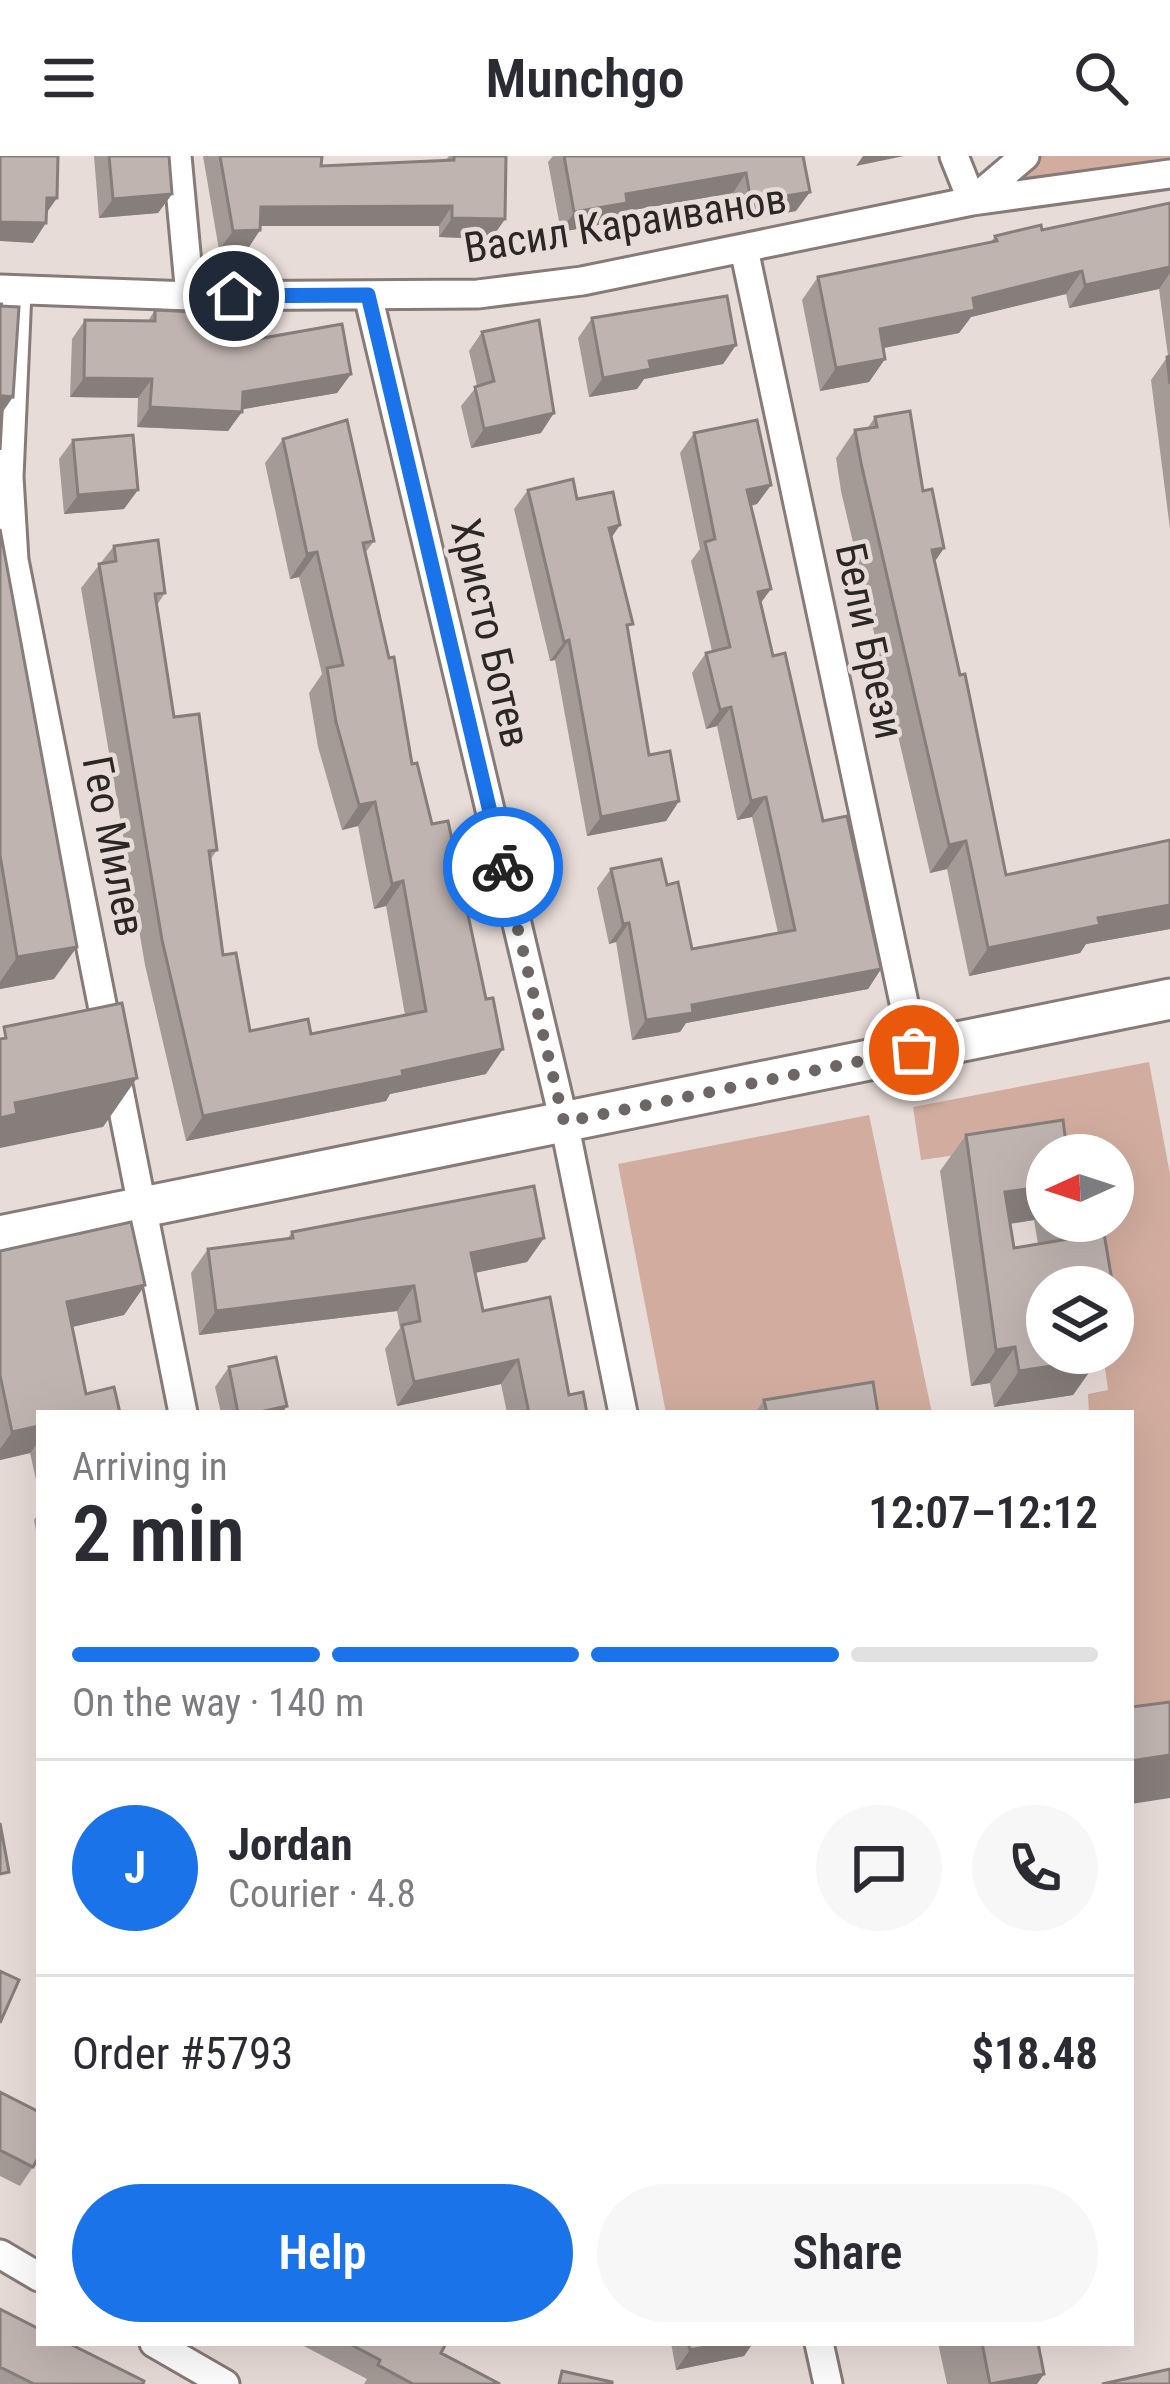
<!DOCTYPE html>
<meta charset="utf-8">
<style>
:root{--surface:#fff;--page:#f7f7f7;--text:#2b2b33;--muted:#7c7c81;--line:#e1e1e2;--accent:#1a73e8}
body{margin:0;font-family:"Roboto Condensed",sans-serif;background:var(--page);color:var(--text);height:100vh;display:flex;flex-direction:column;font-size:45px;white-space:nowrap}
*{box-sizing:border-box;margin:0}
p{font-size:39px;color:var(--muted)}
.icon{flex:none;width:66px;height:66px;fill:none;stroke:currentColor;stroke-width:2;stroke-linecap:round;stroke-linejoin:round}
.map{position:relative;flex:1;overflow:hidden}
.sheet{position:absolute;left:36px;top:1254px;width:1098px;height:936px;display:flex;flex-direction:column;background:var(--surface);border-radius:0px;box-shadow:0 12px 48px #0002}
.sheet>*{flex:none}
.needle{width:78px;rotate:267deg}
.fabs{position:absolute;left:1026px;top:978px;display:grid;gap:24px}
.fabs a{display:grid;place-items:center;width:108px;height:108px;border-radius:50%;background:var(--surface);box-shadow:0 12px 48px #0002;font-size:60px}
.pin{position:absolute;display:grid;place-items:center;width:102px;height:102px;color:#fff;margin:-51px;border:6px solid #fff;border-radius:50%;box-shadow:0 3px 12px #0007}
.courier{position:absolute;display:grid;place-items:center;width:120px;height:120px;margin:-60px;border:9px solid #1a73e8;border-radius:50%;background:#fff;color:#222;box-shadow:0 3px 15px #0007}
.head em{font-style:normal;font-weight:600}
.head div{display:flex;flex-direction:column-reverse}
.head{display:flex;align-items:center;justify-content:space-between;height:204px;padding:0 36px}
h1{font-size:78px;font-weight:600;line-height:90px}
.bar{display:grid;grid-template-columns:repeat(4,1fr);gap:18px 12px;align-content:center;height:144px;padding:0 36px}
.bar i{height:15px;border-radius:9px;background:var(--line)}
.bar .current{background:var(--accent)}
.bar p{grid-column:span 4}
.line{display:flex;align-items:center;gap:30px;padding:0 36px;border-top:3px solid var(--line)}
.line div{flex:1}
.round{display:grid;place-items:center;flex:none;width:126px;height:126px;border-radius:63px;background:var(--page)}
.primary-button{display:flex;gap:24px;margin-top:auto;padding:24px 36px}
.primary-button a{flex:1;height:138px;border-radius:72px;background:var(--accent);color:#fff;font-size:48px;font-weight:600;line-height:138px;text-align:center}
.primary-button a+a{background:var(--page);color:var(--text)}
header{display:flex;justify-content:space-between;align-items:center;height:156px;padding:0 36px;background:var(--surface);font-size:54px;font-weight:600}
.map>svg:first-child{display:block}
.green{fill:#d2ad9f}
.lines{fill:none;stroke-linecap:round;stroke-linejoin:round}
.street-casing{stroke:#867b77;stroke-width:33}
.secondary-casing{stroke:#867b77;stroke-width:45}
.street{stroke:#fff;stroke-width:27}
.secondary{stroke:#fff;stroke-width:39}
.wall{fill:#a49b97;fill-rule:evenodd}
.shaded-wall{fill:#867e7b}
.building{fill:#bfb4b0;stroke:#867e7b;stroke-width:3}
.done{stroke:#6d6664;stroke-width:12;stroke-dasharray:0 21.6}
.route{stroke:#1a73e8;stroke-width:15}
.labels{text-anchor:middle;dominant-baseline:central;stroke-width:9;stroke-linejoin:round;paint-order:stroke}
.street-label{font-size:42px;fill:#2b2725;stroke:#e8dcd8}
</style>
<header><svg class="icon" aria-label="menu" viewBox="0 0 24 24"><path d="M4 6h16M4 12h16M4 18h16"/></svg>Munchgo<svg class="icon" aria-label="search" viewBox="0 0 24 24"><circle cx="10" cy="10" r="6"/><path d="M15 15l6 6"/></svg></header>
<div class="map">
<svg width="1170" height="2228" viewBox="0 0 1170 2228">
<rect width="100%" height="100%" fill="#e8dcd8"/>
<!-- green -->
<path class="green" d="M 1025,0 L 1170,0 L 1170,18 L 972,45 Z
M 1149,906 L 1170,1018 L 1170,1557 L 1131,1565 L 1131,1257 L 1089,1257 L 1088,1238 L 1108,1234 L 1103,1197 L 1113,1197 L 1113,1131 L 1092,1131 L 1082,1065 L 1113,1065 L 1113,999 L 1053,999 L 1050,986 L 921,1004 L 913,951 Z
M 869,959 L 932,1257 L 666,1257 L 618,1008 Z"/>
<g class="lines">
<defs>
<path id="street" d="M 177,0 L 190,140
M 954,0 L 972,45 L 1170,18
M 744,93 L 914,894
M 0,133 L 190,140 L 478,138 L 582,125 L 972,45 L 1025,0
M 17,135 L 9,321 L 14,404 L 183,1257
M 368,139 L 564,966 L 623,1257
M 0,2098 L 39,2121
M 154,2187 L 225,2228
M 819,2187 L 828,2228"/>
<path id="secondary" d="M 0,1080 L 1170,843"/>
</defs>
<!-- street casing -->
<use href="#street" class="street-casing"/>
<!-- secondary casing -->
<use href="#secondary" class="secondary-casing"/>
<!-- street -->
<use href="#street" class="street"/>
<!-- secondary -->
<use href="#secondary" class="secondary"/>
</g>
<!-- wall -->
<path class="wall" d="M 94,0 L 169,0 L 172,38 L 158,57 L 99,62 Z
M 203,0 L 322,0 L 321,10 L 446,4 L 449,0 L 506,0 L 505,63 L 491,83 L 439,81 L 439,70 L 261,70 L 260,74 L 247,94 L 219,94 Z
M 553,0 L 803,0 L 796,55 L 738,66 L 733,37 L 621,56 L 614,66 L 561,76 L 548,6 Z
M 1170,47 L 1170,373 L 1151,224 L 1168,200 L 1159,133 L 1069,152 L 1066,138 L 971,161 L 959,177 L 883,192 L 885,203 L 869,226 L 820,235 L 802,144 L 818,121 L 991,86 L 995,80 L 1042,74 Z
M 155,154 L 252,184 L 351,218 L 337,237 L 242,253 L 228,275 L 137,271 L 138,242 L 70,241 L 72,183 L 85,164 L 148,165 Z
M 592,162 L 736,189 L 723,208 L 644,223 L 637,233 L 589,241 L 578,182 Z
M 482,176 L 541,277 L 471,292 L 461,250 L 477,230 L 469,195 Z
M 875,261 L 923,335 L 944,392 L 934,406 L 1006,719 L 1170,684 L 1170,773 L 1086,788 L 1080,797 L 969,820 L 947,713 L 930,717 L 841,335 L 836,302 L 855,274 L 867,273 Z
M 694,277 L 771,329 L 757,348 L 751,350 L 761,447 L 773,500 L 823,665 L 881,813 L 868,833 L 686,867 L 680,876 L 632,884 L 616,786 L 609,788 L 597,732 L 611,713 L 667,729 L 692,793 L 778,777 L 752,661 L 737,664 L 717,570 L 706,573 L 692,517 L 706,497 L 712,495 L 691,405 L 700,393 L 680,297 Z
M 283,283 L 374,385 L 365,397 L 412,608 L 486,918 L 390,938 L 386,945 L 186,985 L 145,809 L 81,432 L 114,390 L 165,437 L 157,449 L 174,561 L 217,694 L 210,704 L 223,799 L 250,875 L 311,878 L 405,859 L 386,750 L 374,753 L 358,670 L 342,674 L 318,591 L 309,537 L 322,518 L 299,421 L 290,423 L 265,307 Z
M 73,284 L 124,353 L 64,358 L 59,303 Z
M 528,334 L 577,343 L 620,369 L 611,382 L 649,599 L 679,645 L 666,665 L 587,680 L 555,504 L 550,505 L 514,353 Z
M 0,373 L 54,823 L 0,833 Z
M 966,979 L 1047,999 L 1047,1065 L 1102,1065 L 1047,1197 L 1107,1197 L 1095,1214 L 1090,1215 L 1073,1239 L 994,1251 L 990,1227 L 971,1230 L 940,1015 ZM 1034,1064 L 1038,1088 L 1014,1092 L 1010,1068 Z
M 292,1076 L 544,1082 L 527,1106 L 475,1117 L 483,1155 L 587,1257 L 507,1257 L 501,1228 L 397,1250 L 385,1193 L 400,1172 L 397,1155 L 199,1179 L 191,1117 L 208,1093 L 287,1083 Z
M 0,1095 L 145,1129 L 124,1159 L 72,1171 L 39,1257 L 39,1337 L 30,1297 L 0,1304 Z
M 229,1211 L 287,1250 L 282,1257 L 221,1257 L 215,1231 Z
M 764,1244 L 878,1257 L 755,1257 Z
M 39,1357 L 39,1390 L 34,1364 Z
M 0,1936 L 33,2011 L 20,2030 L 0,2020 Z
M 0,2153 L 143,2228 L 0,2228 Z
M 298,2187 L 442,2187 L 441,2197 L 500,2228 L 364,2228 L 367,2223 Z
M 671,2187 L 753,2187 L 744,2200 L 676,2214 Z
M 938,2187 L 1038,2187 L 1044,2218 L 1037,2228 L 947,2228 Z"/>
<!-- shaded-wall -->
<path class="shaded-wall" d="M 863,0 L 904,0 L 856,10 Z
M 746,17 L 733,37 L 621,56 L 614,66 L 561,76 L 574,56 L 626,38 Z
M 810,36 L 796,55 L 738,66 L 751,46 Z
M 172,38 L 158,57 L 99,62 L 113,43 Z
M 47,42 L 57,42 L 43,62 Z
M 452,50 L 439,70 L 247,70 L 261,51 Z
M 452,62 L 505,63 L 491,83 L 439,81 Z
M 2,66 L 46,67 L 33,87 L 0,85 L 0,68 Z
M 260,74 L 247,94 L 219,94 L 233,75 Z
M 1170,111 L 1170,117 L 1159,133 L 1069,152 L 1085,129 Z
M 1082,115 L 1066,138 L 971,161 L 959,177 L 864,196 L 880,173 L 973,142 Z
M 736,189 L 723,208 L 644,223 L 637,233 L 589,241 L 603,222 L 649,205 Z
M 885,203 L 869,226 L 820,235 L 836,212 Z
M 351,218 L 337,237 L 233,255 L 242,256 L 228,275 L 137,271 L 150,251 Z
M 84,222 L 152,223 L 138,242 L 70,241 Z
M 3,240 L 13,241 L 0,260 Z
M 554,257 L 541,277 L 471,292 L 484,273 Z
M 771,329 L 757,348 L 734,353 L 747,334 Z
M 138,334 L 124,353 L 64,358 L 78,339 Z
M 620,369 L 607,388 L 609,372 Z
M 944,392 L 925,420 L 932,394 Z
M 317,396 L 299,421 L 290,423 L 307,398 Z
M 771,433 L 757,452 L 758,436 Z
M 569,484 L 555,504 L 550,505 L 564,486 Z
M 731,551 L 717,570 L 706,573 L 720,554 Z
M 766,641 L 752,661 L 737,664 L 751,645 Z
M 679,645 L 666,665 L 587,680 L 601,661 Z
M 375,646 L 358,670 L 342,674 L 359,649 Z
M 966,685 L 947,713 L 930,717 L 949,689 Z
M 403,725 L 386,750 L 374,753 L 392,728 Z
M 1170,749 L 1170,773 L 1086,788 L 1080,797 L 969,820 L 988,792 L 1098,762 Z
M 629,767 L 616,786 L 609,788 L 623,768 Z
M 77,791 L 54,823 L 0,833 L 0,826 L 17,801 Z
M 881,813 L 868,833 L 686,867 L 680,876 L 632,884 L 646,864 L 692,849 Z
M 503,893 L 486,918 L 390,938 L 386,945 L 186,985 L 203,960 Z
M 137,922 L 103,971 L 0,992 L 0,962 L 15,947 Z
M 1047,1030 L 1047,1045 L 1034,1064 L 980,1072 L 1005,1036 Z
M 544,1082 L 527,1106 L 454,1121 L 471,1097 Z
M 145,1129 L 124,1159 L 46,1177 L 67,1146 Z
M 414,1130 L 397,1155 L 199,1179 L 216,1155 Z
M 1015,1191 L 990,1227 L 971,1230 L 996,1194 Z
M 1084,1197 L 1107,1197 L 1095,1214 L 1090,1215 L 1073,1239 L 994,1251 L 1019,1215 Z
M 518,1204 L 501,1228 L 397,1250 L 414,1226 Z
M 287,1250 L 282,1257 L 256,1257 Z
M 39,1270 L 39,1285 L 30,1297 L 0,1304 L 0,1293 L 12,1276 Z
M 1170,1599 L 1170,1642 L 1131,1648 L 1131,1605 Z
M 725,2187 L 753,2187 L 744,2200 L 676,2214 L 690,2194 Z
M 1044,2218 L 1037,2228 L 994,2228 Z"/>
<!-- building -->
<path class="building" d="M 0,0 L 58,0 L 57,42 L 47,42 L 46,67 L 2,66 L 0,82 Z
M 109,0 L 169,0 L 172,38 L 113,43 Z
M 220,0 L 322,0 L 321,10 L 454,4 L 454,0 L 506,0 L 505,63 L 452,62 L 452,50 L 261,51 L 260,74 L 233,75 Z
M 564,0 L 803,0 L 810,36 L 751,46 L 746,17 L 626,38 L 627,47 L 574,56 Z
M 1170,47 L 1170,111 L 1085,129 L 1082,115 L 973,142 L 975,154 L 880,173 L 885,203 L 836,212 L 818,121 L 997,85 L 995,80 L 1041,69 L 1042,74 Z
M 727,140 L 736,189 L 649,205 L 651,213 L 603,222 L 592,162 Z
M 0,150 L 19,151 L 13,241 L 3,240 L 0,294 Z
M 155,154 L 253,159 L 252,184 L 342,168 L 351,218 L 243,236 L 242,256 L 150,251 L 152,223 L 84,222 L 85,164 L 155,165 Z
M 539,164 L 554,257 L 484,273 L 475,231 L 494,225 L 482,176 Z
M 1170,200 L 1170,228 L 1167,201 Z
M 910,255 L 923,335 L 932,333 L 944,392 L 932,394 L 960,519 L 965,518 L 1006,719 L 1170,684 L 1170,749 L 1098,762 L 1100,769 L 988,792 L 966,685 L 949,689 L 861,307 L 855,274 L 877,271 L 875,261 Z
M 347,264 L 374,385 L 363,387 L 389,502 L 394,501 L 412,608 L 417,607 L 432,668 L 448,665 L 486,843 L 493,842 L 503,893 L 402,915 L 403,920 L 203,960 L 162,784 L 99,408 L 116,405 L 114,390 L 158,384 L 165,437 L 155,438 L 174,561 L 199,558 L 217,694 L 209,695 L 223,799 L 236,797 L 250,875 L 308,863 L 311,878 L 426,855 L 403,725 L 392,728 L 375,646 L 359,649 L 336,566 L 327,512 L 343,509 L 317,396 L 307,398 L 283,283 Z
M 757,264 L 771,329 L 747,334 L 771,433 L 758,436 L 773,500 L 785,497 L 823,665 L 847,660 L 881,813 L 692,849 L 693,857 L 646,864 L 629,767 L 623,768 L 611,713 L 661,703 L 667,729 L 678,726 L 692,793 L 795,774 L 766,641 L 751,645 L 731,551 L 720,554 L 706,497 L 730,491 L 705,386 L 715,383 L 694,277 Z
M 133,279 L 138,334 L 78,339 L 73,284 Z
M 573,323 L 577,343 L 613,336 L 620,369 L 609,372 L 633,468 L 627,469 L 649,599 L 670,595 L 679,645 L 601,661 L 569,484 L 564,486 L 528,334 Z
M 0,373 L 77,791 L 17,801 L 0,699 Z
M 122,847 L 137,922 L 15,947 L 17,958 L 0,962 L 0,883 L 6,882 L 4,871 Z
M 1063,964 L 1067,995 L 1091,992 L 1092,999 L 1047,999 L 1047,1030 L 1005,1036 L 1014,1092 L 1068,1083 L 1065,1065 L 1102,1065 L 1113,1131 L 1047,1131 L 1047,1197 L 1097,1197 L 1098,1203 L 1019,1215 L 1015,1191 L 996,1194 L 966,979 Z
M 534,1030 L 544,1082 L 471,1097 L 483,1155 L 550,1141 L 569,1239 L 583,1236 L 587,1257 L 529,1257 L 518,1204 L 414,1226 L 402,1169 L 420,1165 L 414,1130 L 216,1155 L 208,1093 L 293,1082 L 292,1076 Z
M 131,1066 L 145,1129 L 67,1146 L 86,1238 L 114,1231 L 120,1257 L 39,1257 L 39,1270 L 12,1276 L 0,1219 L 0,1095 Z
M 1113,1134 L 1120,1178 L 1113,1179 Z
M 276,1201 L 287,1250 L 256,1257 L 238,1257 L 229,1211 Z
M 873,1226 L 878,1257 L 767,1257 L 764,1244 Z
M 1170,1546 L 1170,1599 L 1131,1605 L 1131,1551 Z
M 0,1667 L 9,1716 L 0,1718 Z
M 0,1815 L 19,1824 L 0,1867 Z
M 0,1936 L 39,1956 L 39,2000 L 33,2011 L 0,1994 Z
M 0,2153 L 39,2173 L 39,2187 L 68,2187 L 144,2225 L 143,2228 L 34,2228 L 0,2211 Z
M 348,2187 L 442,2187 L 445,2189 L 441,2197 L 500,2228 L 413,2228 L 378,2209 L 380,2204 Z
M 688,2187 L 725,2187 L 690,2194 Z
M 982,2187 L 1038,2187 L 1044,2218 L 990,2228 Z
M 1170,2213 L 1170,2228 L 1102,2228 Z
M 562,2215 L 612,2226 L 612,2228 L 559,2228 Z"/>
<g class="lines">
<!-- done -->
<path class="done" d="M 503,711 L 564,966 L 914,894"/>
<!-- route -->
<path class="route" d="M 234,140 L 368,139 L 503,711"/>
</g>
<g class="labels">
<!-- street labels -->
<g class="street-label">
<text transform="translate(625 67) rotate(-9)">Васил Караиванов</text>
<text transform="translate(491 477) rotate(77)">Христо Ботев</text>
<text transform="translate(870 485) rotate(78)">Бели Брези</text>
<text transform="translate(114 690) rotate(79)">Гео Милев</text>
</g>
</g>
</svg>
<div class="fabs">
<a><svg class="needle" viewBox="-14 -14 28 28"><path d="M0-13l5 13h-10z" fill="#e53935"/><path d="M0 13l5-13h-10z" fill="#7c7c81"/></svg></a>
<a><svg class="icon" aria-label="layers" viewBox="0 0 24 24"><path d="M12 4l9 5-9 5-9-5zM3 14l9 5 9-5"/></svg></a>
</div>
<div class="pin" style="left:914px;top:894px;background:#ea580c"><svg class="icon" aria-label="bag" viewBox="0 0 24 24"><path d="M5 8h14l-1 12H6zM9 8a3 3 0 0 1 6 0"/></svg></div>
<div class="pin" style="left:234px;top:140px;background:#1f2937"><svg class="icon" aria-label="home" viewBox="0 0 24 24"><path d="M3 11l9-7 9 7M6 9v11h12V9"/></svg></div>
<div class="courier" style="left:503px;top:711px"><svg class="icon" aria-label="bike" viewBox="0 0 24 24"><circle cx="6" cy="16" r="4"/><circle cx="18" cy="16" r="4"/><path d="M6 16l4-8h5l3 8M10 8l3 8H6M13 5h3"/></svg></div>
<section class="sheet">
<div class="head"><div><h1>2 min</h1><p>Arriving in</p></div><em>12:07–12:12</em></div>
<div class="bar"><i class="current"></i><i class="current"></i><i class="current"></i><i></i><p>On the way · 140 m</p></div>
<div class="line" style="height:216px"><b class="round" style="background:var(--accent);color:#fff">J</b><div><b>Jordan</b><p>Courier · 4.8</p></div><a class="round"><svg class="icon" aria-label="chat" viewBox="0 0 24 24"><path d="M4 5h16v11H9l-5 4z"/></svg></a><a class="round"><svg class="icon" aria-label="phone" viewBox="0 0 24 24"><path d="M5 4h4l2 5-3 2q2 4 5 5l2-3 5 2v4C11 20 4 13 5 4z"/></svg></a></div>
<div class="line" style="height:156px"><div>Order #5793</div><b>$18.48</b></div>
<div class="primary-button"><a>Help</a><a>Share</a></div>
</section>
</div>
